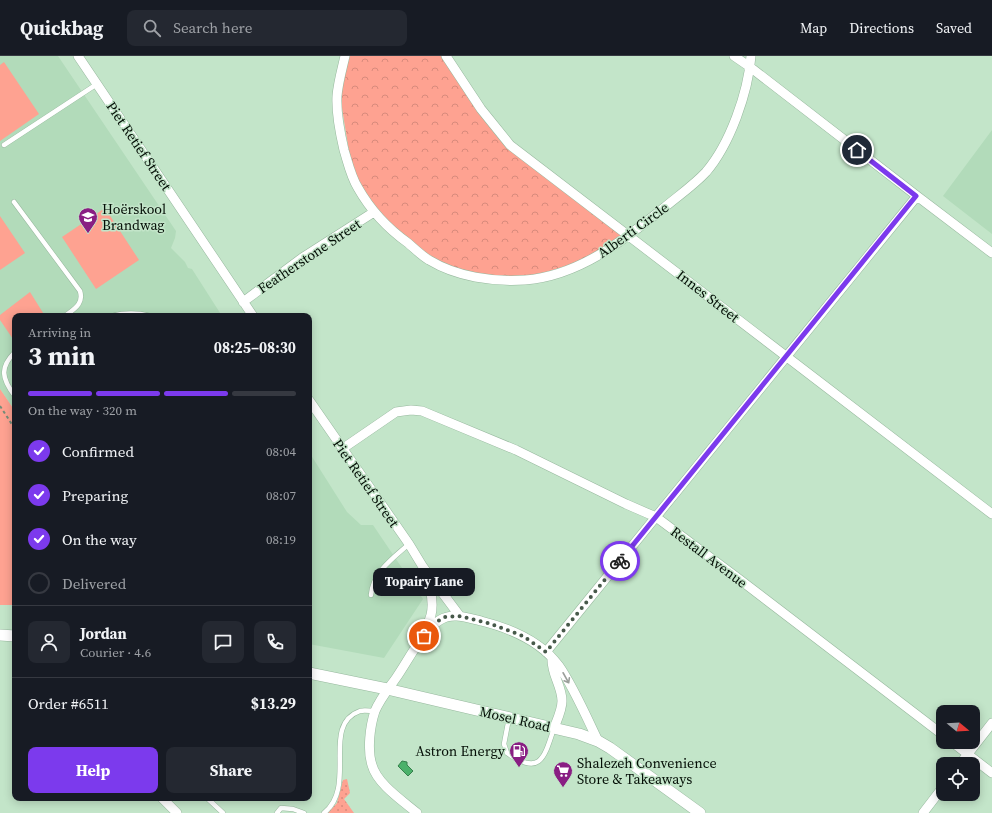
<!DOCTYPE html>
<meta charset="utf-8">
<style>
:root{--surface:#171b24;--page:#242831;--text:#f1f3f6;--muted:#9ea1a6;--line:#363941;--accent:#7c3aed}
body{margin:0;font-family:"Source Serif 4",serif;background:var(--page);color:var(--text);height:100vh;display:flex;flex-direction:column;font-size:15px;white-space:nowrap}
*{box-sizing:border-box;margin:0}
p{font-size:13px;color:var(--muted)}
.icon{flex:none;width:22px;height:22px;fill:none;stroke:currentColor;stroke-width:2;stroke-linecap:round;stroke-linejoin:round}
.map{position:relative;flex:1;overflow:hidden}
.drawer{position:absolute;left:12px;top:257px;width:300px;height:488px;display:flex;flex-direction:column;background:var(--surface);border-radius:8px;box-shadow:0 2px 10px #0003}
.drawer>*{flex:none}
.needle{width:26px;rotate:108deg}
.buttons{position:absolute;left:936px;top:649px;display:grid;gap:8px}
.buttons a{display:grid;place-items:center;width:44px;height:44px;border-radius:8px;background:var(--surface);box-shadow:0 2px 10px #0003;font-size:20px}
.pin{position:absolute;display:grid;place-items:center;width:34px;height:34px;color:#fff;margin:-17px;border:2px solid #fff;border-radius:50%;box-shadow:0 1px 4px #0007}
.courier{position:absolute;display:grid;place-items:center;width:40px;height:40px;margin:-20px;border:3px solid #7c3aed;border-radius:50%;background:#fff;color:#222;box-shadow:0 1px 5px #0007}
.bubble{position:absolute;height:28px;border-radius:8px;background:var(--surface);box-shadow:0 2px 10px #0003;font-size:13px;font-weight:700;line-height:28px;text-align:center}
.summary em{font-style:normal;font-weight:700}
.summary div{display:flex;flex-direction:column-reverse}
.summary{display:flex;align-items:center;justify-content:space-between;height:68px;padding:0 16px}
h1{font-size:26px;font-weight:700;line-height:30px}
.bar{display:grid;grid-template-columns:repeat(4,1fr);gap:6px 4px;align-content:center;height:48px;padding:0 16px}
.bar i{height:5px;border-radius:3px;background:var(--line)}
.bar .active{background:var(--accent)}
.bar p{grid-column:span 4}
.line{display:flex;align-items:center;gap:10px;padding:0 16px;border-top:1px solid var(--line)}
.line div{flex:1}
.round{display:grid;place-items:center;flex:none;width:42px;height:42px;border-radius:8px;background:var(--page)}
ol{padding:0 16px;list-style:none}
li{display:flex;align-items:center;gap:12px;height:44px}
li p{margin-inline-start:auto}
li .icon{padding:4px;border-radius:50%;background:var(--accent);color:#fff;stroke-width:4}
li:last-child{color:var(--muted)}
li i{width:22px;height:22px;border:2px solid var(--line);border-radius:50%}
.primary-button{display:flex;gap:8px;margin-top:auto;padding:8px 16px}
.primary-button a{flex:1;height:46px;border-radius:8px;background:var(--accent);color:#fff;font-size:16px;font-weight:700;line-height:46px;text-align:center}
.primary-button a+a{background:var(--page);color:var(--text)}
header{display:flex;align-items:center;gap:24px;box-sizing:border-box;height:56px;padding:0 20px;background:var(--surface);border-bottom:1px solid var(--line)}
header strong{font-size:19px}
nav{display:flex;gap:22px;margin-inline-start:auto;font-size:14px}
.search{width:280px;height:36px;background:var(--page);display:flex;align-items:center;gap:10px;box-sizing:border-box;padding:0 14px;border-radius:8px;color:var(--muted);font-size:15px}
.map>svg:first-child{display:block}
.built{fill:#b2dbba}
.grass{fill:url(#grass-dots)}
.forest{fill:url(#forest-crowns)}
.garden{fill:#fea291}
.water{fill:#4bb16a;stroke:#36804c}
.lines{fill:none;stroke-linecap:round;stroke-linejoin:round}
.service-casing{stroke:#97b89e;stroke-width:5.5}
.minor-casing{stroke:#97b89e;stroke-width:10}
.tertiary-casing{stroke:#97b89e;stroke-width:12}
.path{stroke:#748c78;stroke-width:2;stroke-dasharray:3 3;stroke-linecap:butt}
.service{stroke:#fff;stroke-width:4.5}
.minor{stroke:#fff;stroke-width:9}
.tertiary{stroke:#fff;stroke-width:11}
.oneway{stroke:#9b9f9b}
.done{stroke:#47594a;stroke-width:4;stroke-dasharray:0 7.2}
.route{stroke:#7c3aed;stroke-width:5}
.labels{text-anchor:middle;dominant-baseline:central;stroke-width:3;stroke-linejoin:round;paint-order:stroke}
.street-label{font-size:14px;fill:#040e06;stroke:#c3e5c9}
.poi-label{font-size:14px;fill:#040e06;stroke:#c3e5c9;text-anchor:start}
</style>
<header>
<strong>Quickbag</strong>
<div class="search"><svg class="icon" aria-label="search" viewBox="0 0 24 24"><circle cx="10" cy="10" r="6"/><path d="M15 15l6 6"/></svg>Search here</div>
<nav><a>Map</a><a>Directions</a><a>Saved</a></nav>
</header>
<div class="map">
<svg width="992" height="757" viewBox="0 0 992 757">
<defs>
<pattern id="grass-dots" width="8" height="8" patternUnits="userSpaceOnUse"><rect width="8" height="8" fill="#fea291"/><path d="M2 2h.1M6 6h.1" fill="none" stroke="#d88a7c" stroke-width="1.8" stroke-linecap="round"/></pattern>
<pattern id="forest-crowns" width="20" height="18" patternUnits="userSpaceOnUse"><rect width="20" height="18" fill="#fea291"/><path d="M2 6a3 3 0 1 1 6 0M12 15a3 3 0 1 1 6 0" fill="none" stroke="#d88a7c"/></pattern>
</defs>
<rect width="100%" height="100%" fill="#c3e5c9"/>
<!-- built -->
<path class="built" d="M 0,0 L 58,0 L 176,175 L 175,182 L 171,192 L 185,206 L 188,212 L 192,213 L 222,260 L 15,260 L 15,355 L 0,333 Z
M 992,74 L 992,178 L 943,140 Z
M 309,396 L 347,456 L 361,469 L 373,469 L 423,543 L 384,602 L 309,588 Z"/>
<!-- grass -->
<path class="grass" d="M 347,723 L 350,737 L 344,743 L 354,757 L 328,757 L 337,747 L 343,724 Z"/>
<!-- forest -->
<path class="forest" d="M 344,0 L 444,0 L 495,78 L 626,180 L 581,205 L 525,223 L 471,225 L 429,204 L 355,133 L 338,27 Z"/>
<!-- garden -->
<path class="garden" d="M 4,6 L 39,58 L 0,85 L 0,9 Z
M 105,152 L 139,204 L 96,233 L 62,181 Z
M 0,160 L 25,197 L 0,214 Z
M 30,236 L 45,260 L 15,260 L 15,286 L 0,264 L 0,259 Z
M 0,333 L 15,355 L 15,549 L 0,549 Z"/>
<!-- water -->
<path class="water" d="M 402,705 L 407,706 L 407,709 L 413,715 L 408,720 L 398,710 Z"/>
<g class="lines">
<defs>
<path id="service" d="M 4,89 L 97,28
M 14,146 L 80,235 C 84,248 74,253 65,260
M 112,260 C 124,257 138,257 150,260
M 15,296 C 0,311 1,322 15,340
M 371,539 C 373,516 393,502 409,488
M 509,662 L 504,688 L 507,697 C 540,720 544,703 554,672
M 207,742 L 223,757
M 277,757 L 281,752 L 293,753 L 304,757
M 324,757 C 358,730 320,669 360,655 C 364,654 370,655 375,655"/>
<path id="minor" d="M 78,0 L 253,260
M 345,0 C 342,13 338,27 337,40 C 336,58 340,77 344,94 C 348,107 351,121 358,132 C 371,155 387,172 408,187 C 415,193 422,200 429,204 C 457,221 493,226 525,224 C 579,220 624,184 665,151 C 678,140 694,129 706,116 C 730,88 748,37 751,0
M 446,0 L 481,53 L 510,89 L 992,458
M 734,0 L 750,11 L 917,140 L 992,197
M 243,246 L 302,202 L 374,156
M 309,344 L 409,488 L 423,511 L 459,559
M 342,393 L 396,356 L 411,354 L 422,355 L 516,394 L 626,448 L 656,461 L 739,523 L 943,679
M 425,577 C 427,571 429,565 431,559 C 434,546 430,530 425,518
M 546,596 L 917,140
M 552,602 C 551,618 562,630 562,645 C 562,654 557,664 554,672
M 952,686 L 992,717
M 960,708 L 992,667
M 162,742 L 177,757
M 417,757 C 403,745 377,728 372,709 C 367,694 370,670 375,655 C 380,643 389,632 396,622 C 408,605 423,574 440,564 C 453,556 467,562 481,565 C 509,572 541,585 559,610 C 573,630 587,662 598,685
M 923,757 L 943,731"/>
<path id="tertiary" d="M 0,579 L 15,580
M 309,617 L 387,633 L 579,678 L 598,685 L 610,692 L 700,757"/>
</defs>
<!-- service casing -->
<use href="#service" class="service-casing"/>
<!-- minor casing -->
<use href="#minor" class="minor-casing"/>
<!-- tertiary casing -->
<use href="#tertiary" class="tertiary-casing"/>
<!-- path -->
<path class="path" d="M 0,350 L 15,373"/>
<!-- service -->
<use href="#service" class="service"/>
<!-- minor -->
<use href="#minor" class="minor"/>
<!-- tertiary -->
<use href="#tertiary" class="tertiary"/>
</g>
<!-- one-way arrows -->
<defs><path id="oneway-shaft" d="M-6 0H5M1.5-3L5.5 0L1.5 3" fill="none" stroke-width="1.6" stroke-linecap="round" stroke-linejoin="round"/></defs>
<use class="oneway" href="#oneway-shaft" transform="translate(566 622) rotate(61)"/>
<g class="lines">
<!-- done -->
<path class="done" d="M 424,580 L 438,565 L 445,561 L 459,560 L 488,567 L 523,580 L 546,596 L 620,505"/>
<!-- route -->
<path class="route" d="M 620,505 L 916,140 L 857,94"/>
</g>
<!-- icons -->
<defs>
<symbol id="school-pin" viewBox="-11 -11 22 30"><path d="M0 17L-7.5 6A9.5 9.5 0 1 1 7.5 6Z" fill="#891e83" stroke="#c3e5c9"/><path d="M0-5L7-2L0 1L-7-2ZM-4 1L0 2.5L4 1V4Q0 6-4 4Z" fill="#fff"/></symbol>
<symbol id="fuel-pin" viewBox="-11 -11 22 30"><path d="M0 17L-7.5 6A9.5 9.5 0 1 1 7.5 6Z" fill="#891e83" stroke="#c3e5c9"/><path d="M-5.5-6h7V0h2V4h1.3V-2.5L3-4.5l.8-.8L6-3V5H2.5V1h-1V6h-7ZM-4.2-4.7v3.2H.2V-4.7Z" fill="#fff"/></symbol>
<symbol id="supermarket-pin" viewBox="-11 -11 22 30"><path d="M0 17L-7.5 6A9.5 9.5 0 1 1 7.5 6Z" fill="#891e83" stroke="#c3e5c9"/><path d="M-6-5.5h2.5l.6 2H6L4.5 2H-2.5L-4.4-4H-6ZM-1.5 3.2a1.3 1.3 0 1 0 .1 0ZM3 3.2a1.3 1.3 0 1 0 .1 0Z" fill="#fff"/></symbol>
</defs>
<g fill-rule="evenodd">
<use href="#school-pin" x="77" y="150" width="22" height="30"/>
<use href="#fuel-pin" x="508" y="684" width="22" height="30"/>
<use href="#supermarket-pin" x="552" y="704" width="22" height="30"/>
</g>
<g class="labels">
<!-- street labels -->
<g class="street-label">
<text transform="translate(139 90) rotate(56)">Piet Retief Street</text>
<text transform="translate(633 174) rotate(-36)">Alberti Circle</text>
<text transform="translate(309 200) rotate(-34)">Featherstone Street</text>
<text transform="translate(708 240) rotate(38)">Innes Street</text>
<text transform="translate(366 427) rotate(55)">Piet Retief Street</text>
<text transform="translate(709 501) rotate(37)">Restall Avenue</text>
<text transform="translate(515 663) rotate(13)">Mosel Road</text>
</g>
<!-- poi labels -->
<g class="poi-label">
<text x="102" y="153">Hoërskool<tspan x="102" dy="16">Brandwag</tspan></text>
<text x="505" y="695" text-anchor="end">Astron Energy</text>
<text x="577" y="707">Shalezeh Convenience<tspan x="577" dy="16">Store &amp; Takeaways</tspan></text>
</g>
</g>
</svg>
<div class="buttons">
<a><svg class="needle" viewBox="-14 -14 28 28"><path d="M0-13l5 13h-10z" fill="#e53935"/><path d="M0 13l5-13h-10z" fill="#9ea1a6"/></svg></a>
<a><svg class="icon" aria-label="locate" viewBox="0 0 24 24"><circle cx="12" cy="12" r="6"/><path d="M12 2v4M12 18v4M2 12h4M18 12h4"/></svg></a>
</div>
<div class="pin" style="left:424px;top:580px;background:#ea580c"><svg class="icon" aria-label="bag" viewBox="0 0 24 24"><path d="M5 8h14l-1 12H6zM9 8a3 3 0 0 1 6 0"/></svg></div>
<div class="pin" style="left:857px;top:94px;background:#1f2937"><svg class="icon" aria-label="home" viewBox="0 0 24 24"><path d="M3 11l9-7 9 7M6 9v11h12V9"/></svg></div>
<div class="courier" style="left:620px;top:505px"><svg class="icon" aria-label="bike" viewBox="0 0 24 24"><circle cx="6" cy="16" r="4"/><circle cx="18" cy="16" r="4"/><path d="M6 16l4-8h5l3 8M10 8l3 8H6M13 5h3"/></svg></div>
<div class="bubble" style="left:373px;top:512px;width:102px">Topairy Lane</div>
<section class="drawer">
<div class="summary"><div><h1>3 min</h1><p>Arriving in</p></div><em>08:25–08:30</em></div>
<div class="bar"><i class="active"></i><i class="active"></i><i class="active"></i><i></i><p>On the way · 320 m</p></div>
<ol>
<li><svg class="icon" aria-label="check" viewBox="0 0 24 24"><path d="M5 12l5 5 9-10"/></svg>Confirmed<p>08:04</p></li>
<li><svg class="icon" aria-label="check" viewBox="0 0 24 24"><path d="M5 12l5 5 9-10"/></svg>Preparing<p>08:07</p></li>
<li><svg class="icon" aria-label="check" viewBox="0 0 24 24"><path d="M5 12l5 5 9-10"/></svg>On the way<p>08:19</p></li>
<li><i></i>Delivered</li>
</ol>
<div class="line" style="height:72px"><a class="round"><svg class="icon" aria-label="person" viewBox="0 0 24 24"><circle cx="12" cy="8" r="4"/><path d="M4 21q1-7 8-7t8 7"/></svg></a><div><b>Jordan</b><p>Courier · 4.6</p></div><a class="round"><svg class="icon" aria-label="chat" viewBox="0 0 24 24"><path d="M4 5h16v11H9l-5 4z"/></svg></a><a class="round"><svg class="icon" aria-label="phone" viewBox="0 0 24 24"><path d="M5 4h4l2 5-3 2q2 4 5 5l2-3 5 2v4C11 20 4 13 5 4z"/></svg></a></div>
<div class="line" style="height:52px"><div>Order #6511</div><b>$13.29</b></div>
<div class="primary-button"><a>Help</a><a>Share</a></div>
</section>
</div>
